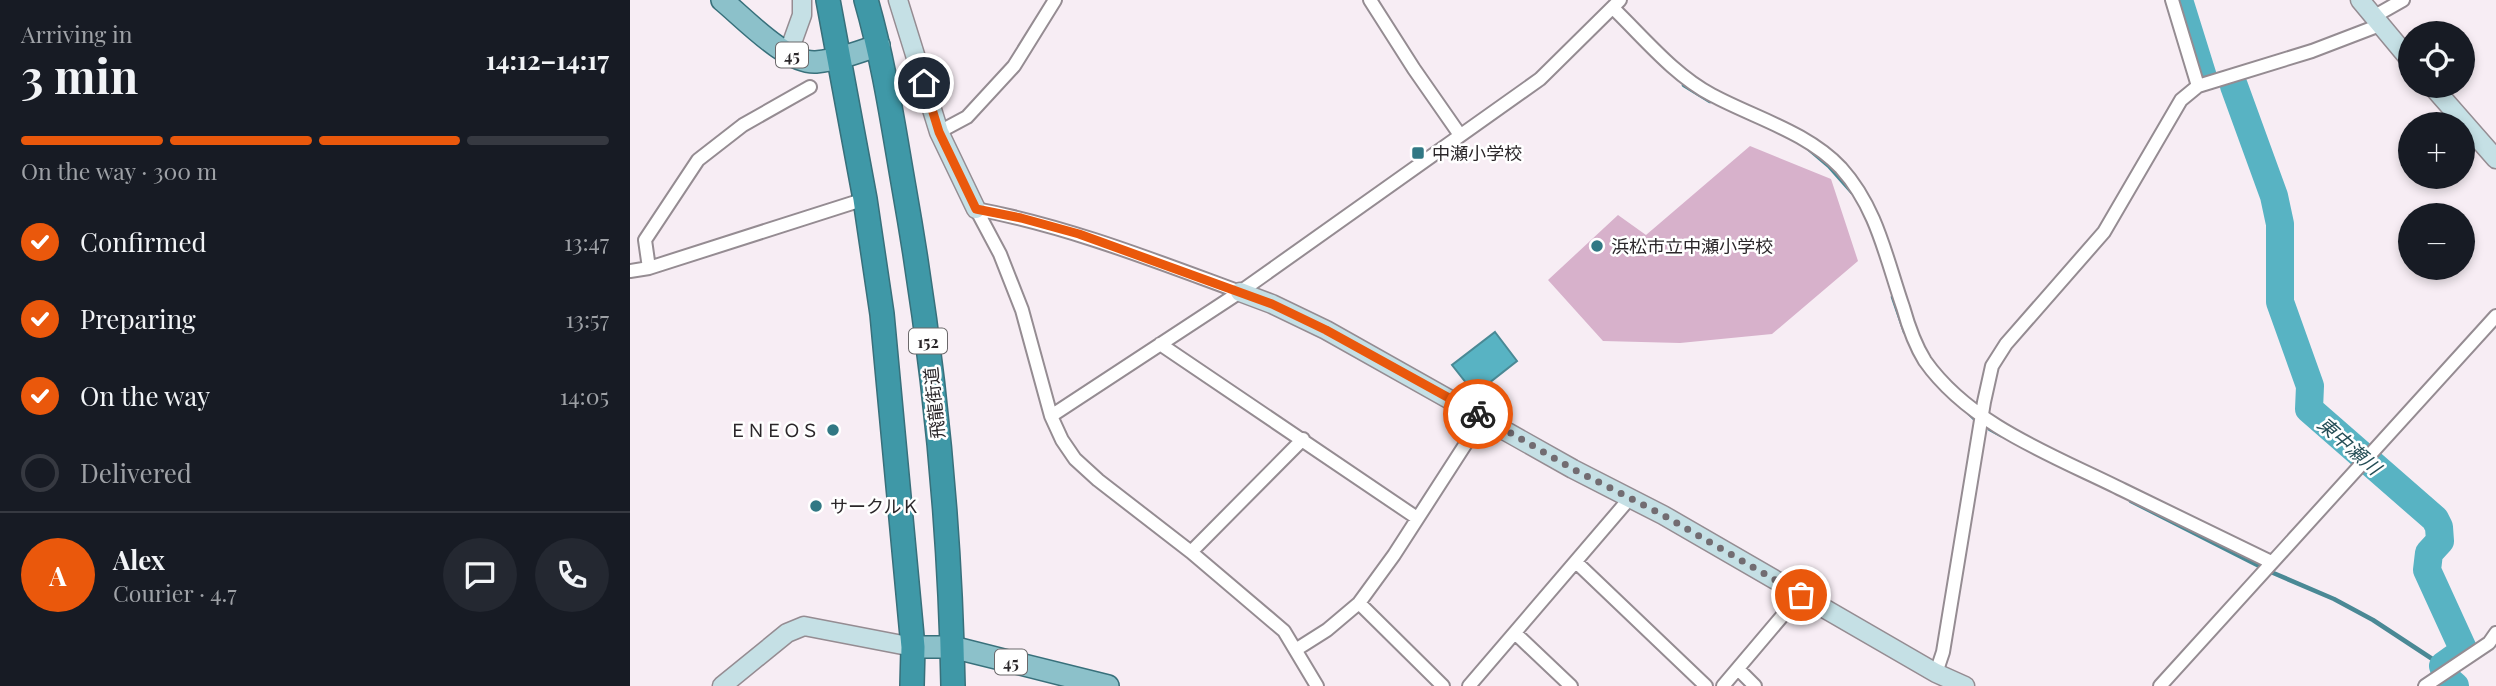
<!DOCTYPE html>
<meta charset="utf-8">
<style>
:root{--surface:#171b24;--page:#242831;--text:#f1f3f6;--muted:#9ea1a6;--line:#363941;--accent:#ea580c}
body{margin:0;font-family:"Playfair Display","Noto Sans JP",serif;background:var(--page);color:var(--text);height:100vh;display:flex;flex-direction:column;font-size:26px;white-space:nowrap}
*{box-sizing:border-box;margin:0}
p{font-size:23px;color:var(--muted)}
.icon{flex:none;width:38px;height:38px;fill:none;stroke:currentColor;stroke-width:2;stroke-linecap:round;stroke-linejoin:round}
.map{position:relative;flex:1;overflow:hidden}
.side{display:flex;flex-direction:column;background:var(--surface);width:630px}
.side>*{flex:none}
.fabs{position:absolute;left:1768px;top:21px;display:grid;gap:14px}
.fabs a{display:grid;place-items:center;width:77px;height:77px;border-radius:50%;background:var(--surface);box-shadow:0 4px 10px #0003;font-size:35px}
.pin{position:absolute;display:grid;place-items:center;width:60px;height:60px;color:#fff;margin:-30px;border:4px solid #fff;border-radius:50%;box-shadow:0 2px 7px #0007}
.courier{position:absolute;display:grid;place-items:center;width:70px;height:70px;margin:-35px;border:5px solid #ea580c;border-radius:50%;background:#fff;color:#222;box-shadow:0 2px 9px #0007}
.head em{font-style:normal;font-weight:700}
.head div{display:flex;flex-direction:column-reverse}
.head{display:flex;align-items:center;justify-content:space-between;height:119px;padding:0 21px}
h1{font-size:46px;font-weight:700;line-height:52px}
.bar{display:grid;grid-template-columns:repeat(4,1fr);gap:10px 7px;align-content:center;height:84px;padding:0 21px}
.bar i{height:9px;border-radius:5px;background:var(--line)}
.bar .on{background:var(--accent)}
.bar p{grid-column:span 4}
.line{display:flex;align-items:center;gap:18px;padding:0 21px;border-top:2px solid var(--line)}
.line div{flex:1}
.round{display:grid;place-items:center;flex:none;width:74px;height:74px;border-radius:37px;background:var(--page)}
ol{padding:0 21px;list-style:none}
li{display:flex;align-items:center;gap:21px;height:77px}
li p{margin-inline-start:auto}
li .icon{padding:7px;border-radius:50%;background:var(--accent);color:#fff;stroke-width:4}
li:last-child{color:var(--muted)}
li i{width:38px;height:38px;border:4px solid var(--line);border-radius:50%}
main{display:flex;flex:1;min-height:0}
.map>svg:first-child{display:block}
.green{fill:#d7b1cb}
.water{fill:#58b3c3;stroke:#4a8995;stroke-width:2}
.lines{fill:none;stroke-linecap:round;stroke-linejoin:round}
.stream{stroke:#4a8995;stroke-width:4.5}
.river{stroke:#58b3c3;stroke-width:28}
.street-casing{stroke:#958c92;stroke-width:16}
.secondary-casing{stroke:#958c92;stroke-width:21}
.primary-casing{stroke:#38707b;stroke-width:24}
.highway-casing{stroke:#38707b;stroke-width:26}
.street{stroke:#fff;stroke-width:12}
.secondary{stroke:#c5e0e5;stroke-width:18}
.primary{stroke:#8cc1ca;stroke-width:21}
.highway{stroke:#3f98a7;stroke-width:23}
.done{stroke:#726c71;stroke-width:7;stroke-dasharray:0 12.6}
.route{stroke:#ea580c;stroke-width:9}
.poi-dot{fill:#317884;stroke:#fff;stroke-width:2.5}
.labels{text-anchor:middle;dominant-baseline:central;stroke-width:5;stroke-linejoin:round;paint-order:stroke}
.shield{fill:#fff;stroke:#6b686a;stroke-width:2}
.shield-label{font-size:16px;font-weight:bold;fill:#2b272a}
.poi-label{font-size:18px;fill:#2b272a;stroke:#fff;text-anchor:start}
.street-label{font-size:18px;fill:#2b272a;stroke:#fff}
.water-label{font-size:19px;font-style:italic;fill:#254e56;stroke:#fff}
</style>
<main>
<section class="side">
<div class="head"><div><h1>3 min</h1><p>Arriving in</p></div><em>14:12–14:17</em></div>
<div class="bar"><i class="on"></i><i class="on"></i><i class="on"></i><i></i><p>On the way · 300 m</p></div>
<ol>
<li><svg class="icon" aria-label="check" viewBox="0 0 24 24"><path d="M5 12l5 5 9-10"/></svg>Confirmed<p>13:47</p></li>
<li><svg class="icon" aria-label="check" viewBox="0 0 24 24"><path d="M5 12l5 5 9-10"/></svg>Preparing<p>13:57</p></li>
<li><svg class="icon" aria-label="check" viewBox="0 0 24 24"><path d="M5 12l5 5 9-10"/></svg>On the way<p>14:05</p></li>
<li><i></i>Delivered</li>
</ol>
<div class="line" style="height:126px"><b class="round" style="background:var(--accent);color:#fff">A</b><div><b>Alex</b><p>Courier · 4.7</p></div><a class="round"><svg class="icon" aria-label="chat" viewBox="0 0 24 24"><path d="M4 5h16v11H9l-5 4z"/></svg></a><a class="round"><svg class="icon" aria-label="phone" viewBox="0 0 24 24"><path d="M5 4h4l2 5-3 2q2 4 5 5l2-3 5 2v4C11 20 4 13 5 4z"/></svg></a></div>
</section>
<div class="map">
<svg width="1866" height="686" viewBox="0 0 1866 686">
<rect width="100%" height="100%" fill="#f7edf4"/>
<!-- green -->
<path class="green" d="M 1120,146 L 1201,179 L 1228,261 L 1142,334 L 1050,343 L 973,341 L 918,280 L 988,215 L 1016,235 Z"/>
<!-- water -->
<path class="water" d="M 865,332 L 887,361 L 845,394 L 822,365 Z"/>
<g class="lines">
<!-- stream -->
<path class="stream" d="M 1054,85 L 1080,101
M 1179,149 L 1199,166 L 1222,192
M 1263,297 L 1275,332
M 1336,410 L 1345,419
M 1360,429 L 1371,435
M 1501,501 L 1641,572 L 1704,599 L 1743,620 L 1813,666"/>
<!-- river -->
<path class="river" d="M 1549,0 L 1573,77
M 1604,86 L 1644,196 L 1650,224 L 1650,302 L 1680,386 L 1679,409 L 1805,519 L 1809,527 L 1810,541 L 1799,553 L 1797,570 L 1834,651 L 1813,666 L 1817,679 L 1825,686"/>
<defs>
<path id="street" d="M 740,0 L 784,69 L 830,135
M 1542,0 L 1568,86
M 983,8 C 1014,38 1044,75 1082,95 C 1125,118 1177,132 1211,168 C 1247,208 1256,258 1273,307 C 1278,325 1285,345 1295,361 C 1341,426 1425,456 1493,490 C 1542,514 1591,538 1641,562
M 1743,17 L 1773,0
M 309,132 L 337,117 L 384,66 L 425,0
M 346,209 L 370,254 L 392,310 L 421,416 L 432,440 L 445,459 L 468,480 L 561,552 L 654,631 L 687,686
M 346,209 C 437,226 523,260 610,292
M 19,268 L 15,240 L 68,160 L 113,125 L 180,87
M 0,271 L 19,268 L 235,199
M 530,344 L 787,518
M 421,416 L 610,292 L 910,79 L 990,0
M 561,552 L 673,439
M 946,562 L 1076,686
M 729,603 L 813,686
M 885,633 L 941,686
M 667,649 L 697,630 L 729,603 L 764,555 L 853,417
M 1109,670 L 1125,686
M 1306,673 L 1313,652 L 1354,402 L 1362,366 L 1376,344 L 1474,232 L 1551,100 L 1568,86 L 1682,51 L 1750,25
M 839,686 L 1000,498
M 1093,686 L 1170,595
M 1530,686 L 1866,316
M 1795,686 L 1859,643 L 1866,633"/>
<path id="secondary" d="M 268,0 L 309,132 L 346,209
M 1730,0 L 1780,60
M 158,54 L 172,15 L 172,0
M 1802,86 L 1866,159
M 610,292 L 642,304 L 696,330 L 943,469 L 1033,515 L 1306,673 L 1335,686
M 92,686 L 157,633 L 174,626 L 283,647"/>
<path id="primary" d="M 92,0 C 114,18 157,64 186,62 C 207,60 229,52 249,45
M 283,647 L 322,647 L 478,686"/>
<path id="highway" d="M 198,0 L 235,199 L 252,314 L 283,647 L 282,686
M 236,0 C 254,62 263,125 274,188 C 303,352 320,519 323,686"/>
</defs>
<!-- street casing -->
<use href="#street" class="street-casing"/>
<!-- secondary casing -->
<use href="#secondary" class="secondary-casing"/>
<!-- primary casing -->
<use href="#primary" class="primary-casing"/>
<!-- highway casing -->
<use href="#highway" class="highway-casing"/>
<!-- street -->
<use href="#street" class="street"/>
<!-- secondary -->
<use href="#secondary" class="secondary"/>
<!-- primary -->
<use href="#primary" class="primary"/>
<!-- highway -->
<use href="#highway" class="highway"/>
</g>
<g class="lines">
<!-- done -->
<path class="done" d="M 848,414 L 943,469 L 1033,515 L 1171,595"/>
<!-- route -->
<path class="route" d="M 294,83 L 309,132 L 346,209 L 391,218 L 449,234 L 642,304 L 696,330 L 848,414"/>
</g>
<!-- markers -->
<g class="poi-dot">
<rect x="781" y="146" width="14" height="14" rx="3.5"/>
<circle cx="967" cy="246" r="7"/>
<circle cx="203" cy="430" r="7"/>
<circle cx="186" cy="506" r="7"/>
</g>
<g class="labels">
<!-- shield labels -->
<g class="shield">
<rect x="146" y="42.5" width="32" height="25" rx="5"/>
<rect x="279" y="328.5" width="38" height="25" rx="5"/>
<rect x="365" y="649.5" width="32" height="25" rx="5"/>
</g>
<g class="shield-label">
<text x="162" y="55">45</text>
<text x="298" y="341">152</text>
<text x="381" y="662">45</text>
</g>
<!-- poi labels -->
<g class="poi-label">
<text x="802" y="153">中瀬小学校</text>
<text x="981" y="246">浜松市立中瀬小学校</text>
<text x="189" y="430" text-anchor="end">ＥＮＥＯＳ</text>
<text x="200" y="506">サークルＫ</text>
</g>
<!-- street labels -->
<g class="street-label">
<text transform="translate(304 403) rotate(-96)">飛龍街道</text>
</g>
<!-- water labels -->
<g class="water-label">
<text transform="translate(1720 445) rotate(41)">東中瀬川</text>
</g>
</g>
</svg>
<div class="fabs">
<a><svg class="icon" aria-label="locate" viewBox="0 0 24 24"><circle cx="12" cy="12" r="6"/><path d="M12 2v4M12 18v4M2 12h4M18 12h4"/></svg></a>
<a>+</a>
<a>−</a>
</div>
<div class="pin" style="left:1171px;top:595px;background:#ea580c"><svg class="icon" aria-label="bag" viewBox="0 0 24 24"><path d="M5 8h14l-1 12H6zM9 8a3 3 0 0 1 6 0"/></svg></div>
<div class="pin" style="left:294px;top:83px;background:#1f2937"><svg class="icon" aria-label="home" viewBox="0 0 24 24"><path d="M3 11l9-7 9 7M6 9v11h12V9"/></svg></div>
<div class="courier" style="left:848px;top:414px"><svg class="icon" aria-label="bike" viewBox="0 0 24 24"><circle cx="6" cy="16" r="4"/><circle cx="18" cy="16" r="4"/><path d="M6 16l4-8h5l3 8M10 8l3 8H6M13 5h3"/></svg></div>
</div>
</main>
